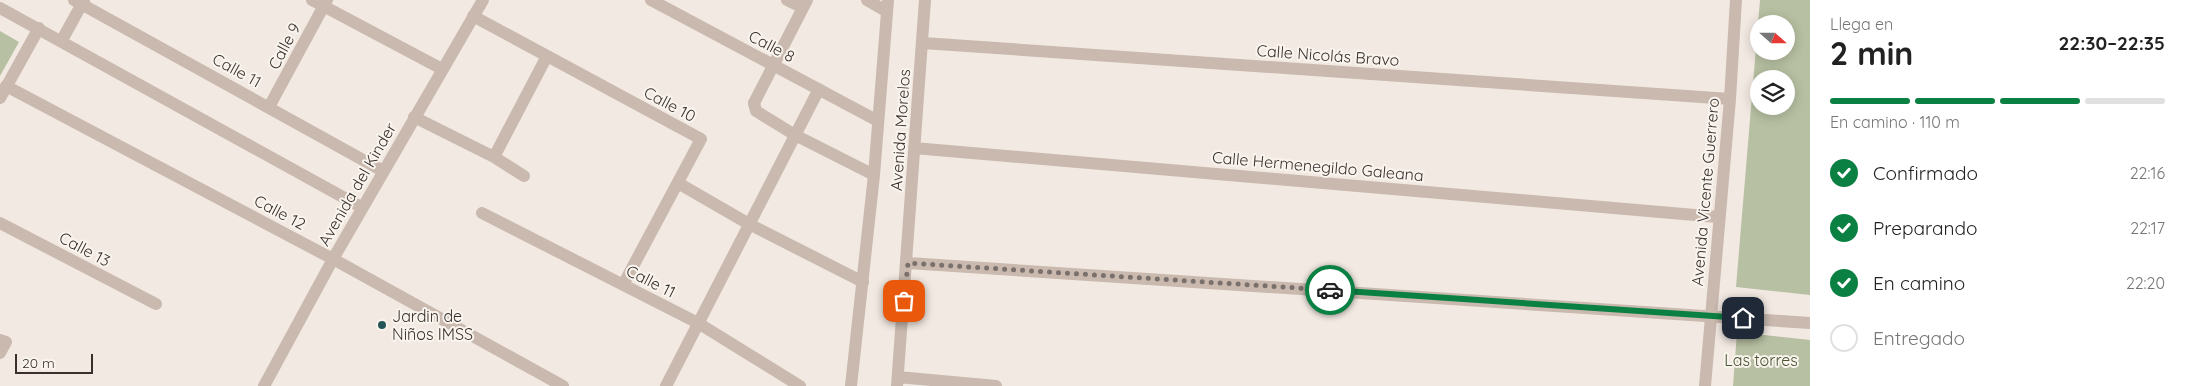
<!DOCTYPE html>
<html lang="es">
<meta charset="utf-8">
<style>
:root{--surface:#fff;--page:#f6f6f6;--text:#222;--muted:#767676;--line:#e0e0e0;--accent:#0b8043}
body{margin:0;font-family:Quicksand,sans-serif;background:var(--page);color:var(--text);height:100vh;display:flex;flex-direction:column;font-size:19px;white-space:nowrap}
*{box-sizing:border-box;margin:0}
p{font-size:16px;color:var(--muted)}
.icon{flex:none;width:28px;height:28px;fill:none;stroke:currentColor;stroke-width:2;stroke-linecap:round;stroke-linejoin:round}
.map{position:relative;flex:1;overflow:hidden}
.details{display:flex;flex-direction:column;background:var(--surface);width:375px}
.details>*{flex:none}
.needle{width:32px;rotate:111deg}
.tools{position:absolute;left:1750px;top:15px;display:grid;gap:10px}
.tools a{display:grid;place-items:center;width:45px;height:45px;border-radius:50%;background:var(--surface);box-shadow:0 2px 12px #0003;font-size:25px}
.scale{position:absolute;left:15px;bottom:12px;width:78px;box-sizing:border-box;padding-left:5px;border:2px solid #392f2c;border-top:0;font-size:14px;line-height:18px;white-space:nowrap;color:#392f2c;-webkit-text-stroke:4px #f9f4ee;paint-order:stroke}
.pin{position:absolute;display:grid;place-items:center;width:42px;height:42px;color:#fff;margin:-21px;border-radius:10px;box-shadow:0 2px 8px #0006}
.courier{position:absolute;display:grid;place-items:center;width:50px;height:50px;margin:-25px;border:4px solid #0b8043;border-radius:50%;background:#fff;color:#222;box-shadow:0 1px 6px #0007}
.summary em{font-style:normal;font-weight:700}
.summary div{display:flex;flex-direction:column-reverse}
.summary{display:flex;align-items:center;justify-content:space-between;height:85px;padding:0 20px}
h1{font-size:32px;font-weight:700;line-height:38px}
.bar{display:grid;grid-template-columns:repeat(4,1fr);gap:8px 5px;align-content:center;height:60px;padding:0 20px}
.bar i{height:6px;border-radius:4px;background:var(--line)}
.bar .current{background:var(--accent)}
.bar p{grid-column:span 4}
ol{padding:0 20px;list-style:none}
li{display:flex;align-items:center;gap:15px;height:55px}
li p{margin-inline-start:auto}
li .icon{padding:5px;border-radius:50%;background:var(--accent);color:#fff;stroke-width:4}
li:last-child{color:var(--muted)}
li i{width:28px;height:28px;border:2px solid var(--line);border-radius:50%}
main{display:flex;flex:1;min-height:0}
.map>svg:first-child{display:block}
.green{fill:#b7c0a2;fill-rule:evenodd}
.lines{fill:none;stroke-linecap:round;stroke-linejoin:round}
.pedestrian{stroke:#c9b9ae;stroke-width:12}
.minor{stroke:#c9b9ae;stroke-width:12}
.done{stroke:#7a706c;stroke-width:5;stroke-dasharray:0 9}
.route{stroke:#0b8043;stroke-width:6}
.poi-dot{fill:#245657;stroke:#f9f4ee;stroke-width:2}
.labels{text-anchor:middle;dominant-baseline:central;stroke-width:4;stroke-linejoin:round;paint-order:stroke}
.street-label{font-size:16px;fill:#392f2c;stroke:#f9f4ee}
.poi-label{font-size:16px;fill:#392f2c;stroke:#f9f4ee;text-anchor:start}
.park-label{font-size:16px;fill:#4a5531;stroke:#f9f4ee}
</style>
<main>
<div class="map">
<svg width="1810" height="386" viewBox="0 0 1810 386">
<rect width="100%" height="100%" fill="#f2e9e2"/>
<!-- green -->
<path class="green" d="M 1760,0 L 1810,0 L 1810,295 L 1736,287 ZM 1759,24 L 1786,24 L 1786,51 L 1759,51 ZM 1759,79 L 1786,79 L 1786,106 L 1759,106 Z
M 0,31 L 19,42 L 0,76 Z
M 1737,332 L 1810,340 L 1810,386 L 1733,386 Z"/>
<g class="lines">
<!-- pedestrian -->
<path class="pedestrian" d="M 74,0 L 383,171
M 312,0 L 442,69
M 787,0 L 803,8
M 867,0 L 886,11
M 473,16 L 701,139 L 623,285
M 6,86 L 333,259 L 563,386
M 754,103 L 807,0
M 269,107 L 327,0
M 414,117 L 494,157 L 524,176
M 494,157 L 547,56
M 678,183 L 749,224 L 863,282
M 482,213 L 698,323 L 800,386
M 0,223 L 156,304
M 0,340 L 6,342 L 0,353
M 264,386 L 333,259"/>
<!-- minor -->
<path class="minor" d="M 651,0 L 878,121
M 0,8 L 361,207
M 62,40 L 84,0
M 923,43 L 1730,99
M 0,98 L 39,28
M 754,103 L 756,111 L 795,135 L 874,175
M 914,148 L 1718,217
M 333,259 L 483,0
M 908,263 L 1810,323
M 898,377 L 996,386
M 666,386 L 819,89
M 851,386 L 874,175 L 888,0
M 897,386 L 925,0
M 1705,386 L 1730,99 L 1736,0"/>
</g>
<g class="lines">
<!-- done -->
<path class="done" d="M 904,301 L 908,263 L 1330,290"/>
<!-- route -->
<path class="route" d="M 1330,290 L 1743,318"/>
</g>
<!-- markers -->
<circle class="poi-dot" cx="382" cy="325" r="5"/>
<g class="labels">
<!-- street labels -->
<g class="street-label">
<text transform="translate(284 46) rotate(-62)">Calle 9</text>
<text transform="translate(772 46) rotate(28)">Calle 8</text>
<text transform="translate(1328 55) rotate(4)">Calle Nicolás Bravo</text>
<text transform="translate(237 70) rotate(29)">Calle 11</text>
<text transform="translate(670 104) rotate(28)">Calle 10</text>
<text transform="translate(900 130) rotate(-86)">Avenida Morelos</text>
<text transform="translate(1318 166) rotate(5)">Calle Hermenegildo Galeana</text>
<text transform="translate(357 184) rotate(-60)">Avenida del Kinder</text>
<text transform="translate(1705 192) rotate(-85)">Avenida Vicente Guerrero</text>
<text transform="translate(280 212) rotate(28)">Calle 12</text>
<text transform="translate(85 249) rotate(28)">Calle 13</text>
<text transform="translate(651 281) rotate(27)">Calle 11</text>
</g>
<!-- poi labels -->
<g class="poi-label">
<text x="392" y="316">Jardin de<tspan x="392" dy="18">Niños IMSS</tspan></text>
</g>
<!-- park labels -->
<g class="park-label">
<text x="1761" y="360">Las torres</text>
</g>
</g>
</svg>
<div class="tools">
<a><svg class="needle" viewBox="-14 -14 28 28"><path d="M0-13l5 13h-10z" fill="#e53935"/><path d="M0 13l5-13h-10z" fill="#767676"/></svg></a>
<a><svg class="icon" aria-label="layers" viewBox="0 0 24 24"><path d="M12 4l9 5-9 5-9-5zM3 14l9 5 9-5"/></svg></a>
</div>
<div class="scale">20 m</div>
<div class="pin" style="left:904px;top:301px;background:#ea580c"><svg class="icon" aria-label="bag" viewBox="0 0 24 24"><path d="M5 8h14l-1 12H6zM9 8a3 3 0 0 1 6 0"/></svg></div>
<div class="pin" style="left:1743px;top:318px;background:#1f2937"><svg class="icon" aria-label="home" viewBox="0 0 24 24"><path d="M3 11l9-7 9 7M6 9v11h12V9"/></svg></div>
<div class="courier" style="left:1330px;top:290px"><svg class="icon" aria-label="car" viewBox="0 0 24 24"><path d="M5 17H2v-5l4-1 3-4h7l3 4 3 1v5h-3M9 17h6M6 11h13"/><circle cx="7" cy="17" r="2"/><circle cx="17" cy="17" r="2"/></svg></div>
</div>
<section class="details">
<div class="summary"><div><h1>2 min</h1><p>Llega en</p></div><em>22:30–22:35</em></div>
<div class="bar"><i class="current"></i><i class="current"></i><i class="current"></i><i></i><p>En camino · 110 m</p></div>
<ol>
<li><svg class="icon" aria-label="check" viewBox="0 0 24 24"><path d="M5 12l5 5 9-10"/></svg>Confirmado<p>22:16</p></li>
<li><svg class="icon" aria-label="check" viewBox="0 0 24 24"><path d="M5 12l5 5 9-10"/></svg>Preparando<p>22:17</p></li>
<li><svg class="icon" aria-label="check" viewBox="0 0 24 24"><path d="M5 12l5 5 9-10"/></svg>En camino<p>22:20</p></li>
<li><i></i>Entregado</li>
</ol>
</section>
</main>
